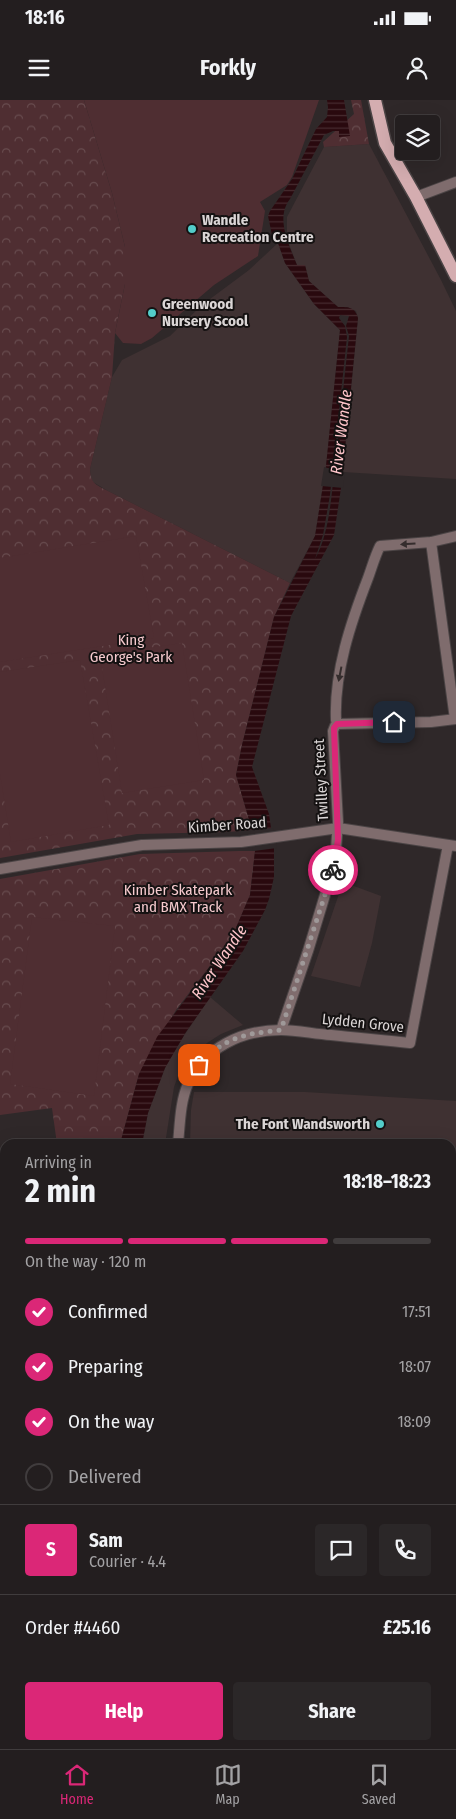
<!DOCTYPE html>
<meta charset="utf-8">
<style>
:root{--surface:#231e1f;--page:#2b2728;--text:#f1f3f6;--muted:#a3a2a4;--line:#403c3d;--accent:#db2777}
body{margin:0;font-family:"Fira Sans Condensed",sans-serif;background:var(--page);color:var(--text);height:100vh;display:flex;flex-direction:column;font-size:19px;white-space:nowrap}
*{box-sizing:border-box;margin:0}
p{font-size:16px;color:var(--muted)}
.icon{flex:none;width:28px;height:28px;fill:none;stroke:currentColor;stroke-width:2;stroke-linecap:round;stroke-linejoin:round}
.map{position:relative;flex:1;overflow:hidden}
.details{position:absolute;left:0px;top:1039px;width:456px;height:611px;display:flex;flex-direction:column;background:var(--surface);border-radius:15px 15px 0 0;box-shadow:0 5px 20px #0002,0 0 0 1px var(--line)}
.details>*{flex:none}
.controls{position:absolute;left:395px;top:15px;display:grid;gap:10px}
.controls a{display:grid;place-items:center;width:45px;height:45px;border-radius:5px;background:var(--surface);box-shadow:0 5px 20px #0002,0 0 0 1px var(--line);font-size:25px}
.pin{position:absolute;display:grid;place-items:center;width:42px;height:42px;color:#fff;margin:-21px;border-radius:10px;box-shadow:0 2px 8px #0006}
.courier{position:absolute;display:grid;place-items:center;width:50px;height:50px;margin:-25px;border:4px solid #db2777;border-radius:50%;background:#fff;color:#222;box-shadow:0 1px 6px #0007}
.summary em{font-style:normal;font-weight:700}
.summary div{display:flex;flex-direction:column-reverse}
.summary{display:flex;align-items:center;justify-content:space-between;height:85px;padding:0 25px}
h1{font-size:32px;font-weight:700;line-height:38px}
.bar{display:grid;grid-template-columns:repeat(4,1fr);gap:8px 5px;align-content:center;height:60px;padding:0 25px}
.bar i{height:6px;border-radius:4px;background:var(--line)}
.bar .active{background:var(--accent)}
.bar p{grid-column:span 4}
.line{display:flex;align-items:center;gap:12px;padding:0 25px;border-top:1px solid var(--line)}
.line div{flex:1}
.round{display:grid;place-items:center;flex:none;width:52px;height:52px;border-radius:5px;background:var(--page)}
ol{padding:0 25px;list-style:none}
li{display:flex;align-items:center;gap:15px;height:55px}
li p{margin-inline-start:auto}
li .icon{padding:5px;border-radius:50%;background:var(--accent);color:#fff;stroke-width:4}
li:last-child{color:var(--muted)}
li i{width:28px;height:28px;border:2px solid var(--line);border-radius:50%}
.button{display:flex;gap:10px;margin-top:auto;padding:10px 25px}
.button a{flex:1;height:58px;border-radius:5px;background:var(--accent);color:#fff;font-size:20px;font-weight:700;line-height:58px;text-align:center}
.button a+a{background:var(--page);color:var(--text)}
.status{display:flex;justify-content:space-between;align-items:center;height:35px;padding:0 25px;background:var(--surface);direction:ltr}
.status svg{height:14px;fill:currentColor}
header{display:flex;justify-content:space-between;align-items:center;height:65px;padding:0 25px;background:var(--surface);font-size:22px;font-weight:700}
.tab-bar{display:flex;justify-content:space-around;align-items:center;height:70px;border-top:1px solid var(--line);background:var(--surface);font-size:14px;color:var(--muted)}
.tab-bar a{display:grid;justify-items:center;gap:2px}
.tab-bar .active{color:var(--accent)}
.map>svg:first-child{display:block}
.built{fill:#3f3132}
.park{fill:url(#park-crowns)}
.garden{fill:#4f2e32}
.water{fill:url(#water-rules);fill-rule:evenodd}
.pier{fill:#2f2829}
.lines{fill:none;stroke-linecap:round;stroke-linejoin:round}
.street-casing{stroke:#4b4445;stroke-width:12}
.primary-casing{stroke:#4b4445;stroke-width:15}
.street{stroke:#7f6c6d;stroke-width:10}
.primary{stroke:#d4adb0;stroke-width:12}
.oneway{fill:#352d2d}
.done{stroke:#9f9999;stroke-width:5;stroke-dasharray:0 9}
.route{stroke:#db2777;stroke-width:6}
.poi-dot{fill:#53cdca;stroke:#151212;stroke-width:2}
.labels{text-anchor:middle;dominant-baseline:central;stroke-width:4;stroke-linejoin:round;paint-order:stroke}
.poi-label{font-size:15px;font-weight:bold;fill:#dbd6d6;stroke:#151212;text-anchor:start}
.park-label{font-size:15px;fill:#f6cace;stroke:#151212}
.street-label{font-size:15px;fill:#dbd6d6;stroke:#151212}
.water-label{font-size:16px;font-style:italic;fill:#ffc5ca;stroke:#151212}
</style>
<div class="status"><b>18:16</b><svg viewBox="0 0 49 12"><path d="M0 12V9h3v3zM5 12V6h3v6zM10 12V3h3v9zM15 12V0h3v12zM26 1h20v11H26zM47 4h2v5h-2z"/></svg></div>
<header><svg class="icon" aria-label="menu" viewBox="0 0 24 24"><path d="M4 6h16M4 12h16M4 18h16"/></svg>Forkly<svg class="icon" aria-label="person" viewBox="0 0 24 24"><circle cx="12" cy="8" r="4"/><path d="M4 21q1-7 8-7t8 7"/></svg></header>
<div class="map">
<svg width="456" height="1649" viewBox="0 0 456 1649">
<defs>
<pattern id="park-crowns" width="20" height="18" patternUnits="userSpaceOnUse" patternTransform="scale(1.25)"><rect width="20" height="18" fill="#4f2e32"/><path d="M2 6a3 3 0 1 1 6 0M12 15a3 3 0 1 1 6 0" fill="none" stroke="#684c4f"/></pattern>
<pattern id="water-rules" width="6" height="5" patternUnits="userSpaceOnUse" patternTransform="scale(1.25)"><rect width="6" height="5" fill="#29090e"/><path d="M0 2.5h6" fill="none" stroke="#472c30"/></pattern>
</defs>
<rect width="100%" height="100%" fill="#2f2829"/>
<!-- built -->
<path class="built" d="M 369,44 L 441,180 L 456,211 L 456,379 L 343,372 L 358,218 L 356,211 L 347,207 L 338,207 L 309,181 L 305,165 L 297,165 L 287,139 L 287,117 L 324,47 Z
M 278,143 L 285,163 L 314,204 L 340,230 L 326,366 L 315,436 L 290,483 L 108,391 L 93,382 L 91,379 L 90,369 L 112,277 L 122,260 L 170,236 L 202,205 L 249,170 Z
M 343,782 L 381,796 L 372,843 L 360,887 L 311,876 Z
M 210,897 L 243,925 L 221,934 L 207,943 L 193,956 L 178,976 L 174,987 L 165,1044 L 142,1044 L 148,1013 L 165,968 L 175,949 Z
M 194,992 L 305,992 L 456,1001 L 456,1074 L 451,1074 L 451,1044 L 190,1044 L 191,1010 Z
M 451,1575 L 456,1578 L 455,1584 L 456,1589 L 456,1649 L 433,1649 L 431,1645 L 451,1645 Z"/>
<!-- park -->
<path class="park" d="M 0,0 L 84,0 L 112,93 L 125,147 L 126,165 L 125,184 L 115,233 L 112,277 L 90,369 C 91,384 95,384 108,391 L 290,483 L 274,517 L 242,645 L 236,675 L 252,730 L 227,732 L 137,734 L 0,758 Z
M 351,0 L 361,0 L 369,44 L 324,47 L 323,42 L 354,14 Z
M 240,751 L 255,751 L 250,795 L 232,837 L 176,910 L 139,974 L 120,1044 L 57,1044 L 52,1008 L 0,1015 L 0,779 L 140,754 Z
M 0,1099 L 5,1099 L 5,1645 L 48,1645 L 49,1649 L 0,1649 Z"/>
<!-- garden -->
<path class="garden" d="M 84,0 L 319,0 L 292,77 L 287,85 L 260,102 L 265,111 L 258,156 L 214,185 L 152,238 L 141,244 L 123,243 L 115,233 L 125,184 L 125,147 L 112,93 Z
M 136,436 L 154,538 L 0,562 L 0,458 Z
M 182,543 L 204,680 L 122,693 L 100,555 Z
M 80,560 L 109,725 L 11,742 L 0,674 L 0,572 Z
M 32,817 L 115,826 L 94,996 L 10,984 Z
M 5,1120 L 5,1214 L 0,1214 L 0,1121 Z"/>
<!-- water -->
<path class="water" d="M 327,0 L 344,0 L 350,36 L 339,37 L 339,31 L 333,31 L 324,35 L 290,99 C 275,118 289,145 297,165 L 305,165 L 309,181 L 338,207 C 349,207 355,207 358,218 L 341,388 L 334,435 L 291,516 L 252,667 L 269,714 L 274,749 L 274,777 L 269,799 L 265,810 L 243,851 L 186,932 L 165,968 L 148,1013 L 142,1044 L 120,1044 L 139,974 L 157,937 L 232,837 L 250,795 L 255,751 L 252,730 L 236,675 L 242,645 L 274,517 L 315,436 L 326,366 L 340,230 L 314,204 L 285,163 L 278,143 L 272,135 L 268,116 L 270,111 L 292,79 L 316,29 L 327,17 L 328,7 ZM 340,215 L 349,216 L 346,226 L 349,236 C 344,279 340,323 335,366 C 331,396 330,432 315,459 L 323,435 L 330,395 L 347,237 L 345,226 L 339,218 Z"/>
<!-- pier -->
<path class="pier" d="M 324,367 L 345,372 L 343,388 L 321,386 Z
M 273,728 L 277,748 L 253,751 L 250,730 Z"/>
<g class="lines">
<defs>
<path id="street" d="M 416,97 L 456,82
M 431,442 L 455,619
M 337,624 L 431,622 L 456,619
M 0,769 L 142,745 L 241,742 L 338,728 L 456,746
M 281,930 L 308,851 L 335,762 L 338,722 L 333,631 L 335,626 L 337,624 L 336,620 C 334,572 351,522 368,478 C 372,467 375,456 380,446 L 431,442 L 456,436
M 178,1044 C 180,1024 180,1002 188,984 C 205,947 242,930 281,930 C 298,930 314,934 331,935 C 357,938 384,940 410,943 L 448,745
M 451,1084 L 456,1084
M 451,1156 L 456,1156
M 451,1310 L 456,1310
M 451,1398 L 454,1397
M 451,1530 L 456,1533
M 54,1645 L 55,1649"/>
<path id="primary" d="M 375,0 L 385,43 L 416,97 L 456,176"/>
</defs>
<!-- street casing -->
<use href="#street" class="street-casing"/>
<!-- primary casing -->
<use href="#primary" class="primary-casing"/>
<!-- street -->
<use href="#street" class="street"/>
<!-- primary -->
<use href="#primary" class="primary"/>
</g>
<!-- one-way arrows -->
<defs><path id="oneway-solid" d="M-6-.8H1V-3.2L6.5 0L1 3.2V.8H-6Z" transform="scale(1.25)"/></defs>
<g class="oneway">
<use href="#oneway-solid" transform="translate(408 444) rotate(176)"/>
<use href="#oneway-solid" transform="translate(340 574) rotate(101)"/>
</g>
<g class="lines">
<!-- done -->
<path class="done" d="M 199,965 C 225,937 243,934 281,930 L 333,770"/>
<!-- route -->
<path class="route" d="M 333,770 L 338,740 L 334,628 L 337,624 L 394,622"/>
</g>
<!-- markers -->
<g class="poi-dot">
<circle cx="192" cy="129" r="5"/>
<circle cx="152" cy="213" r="5"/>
<circle cx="380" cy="1024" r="5"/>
</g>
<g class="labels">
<!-- poi labels -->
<g class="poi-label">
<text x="202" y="120">Wandle<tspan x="202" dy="17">Recreation Centre</tspan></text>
<text x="162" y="204">Greenwood<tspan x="162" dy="17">Nursery Scool</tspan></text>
<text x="370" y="1024" text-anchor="end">The Font Wandsworth</text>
</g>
<!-- park labels -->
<g class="park-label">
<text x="131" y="540">King<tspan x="131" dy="17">George's Park</tspan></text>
<text x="178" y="790">Kimber Skatepark<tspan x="178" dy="17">and BMX Track</tspan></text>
</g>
<!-- street labels -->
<g class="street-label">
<text transform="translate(321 680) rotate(-93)">Twilley Street</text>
<text transform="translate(227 725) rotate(-4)">Kimber Road</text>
<text transform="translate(363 923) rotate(6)">Lydden Grove</text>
</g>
<!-- water labels -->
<g class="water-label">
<text transform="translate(341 332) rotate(-83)">River Wandle</text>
<text transform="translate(219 862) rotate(-56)">River Wandle</text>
</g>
</g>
</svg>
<div class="controls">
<a><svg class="icon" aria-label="layers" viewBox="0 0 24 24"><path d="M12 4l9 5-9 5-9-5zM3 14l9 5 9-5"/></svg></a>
</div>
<div class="pin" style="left:199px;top:965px;background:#ea580c"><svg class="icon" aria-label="bag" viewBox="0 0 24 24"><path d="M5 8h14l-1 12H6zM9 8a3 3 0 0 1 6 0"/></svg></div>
<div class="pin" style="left:394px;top:622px;background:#1f2937"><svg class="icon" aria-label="home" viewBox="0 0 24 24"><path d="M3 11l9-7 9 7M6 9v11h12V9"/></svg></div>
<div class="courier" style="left:333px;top:770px"><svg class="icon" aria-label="bike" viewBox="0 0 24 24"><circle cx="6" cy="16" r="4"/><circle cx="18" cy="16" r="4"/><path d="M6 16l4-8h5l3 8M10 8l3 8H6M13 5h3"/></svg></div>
<section class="details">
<div class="summary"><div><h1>2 min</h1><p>Arriving in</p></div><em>18:18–18:23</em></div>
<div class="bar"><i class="active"></i><i class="active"></i><i class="active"></i><i></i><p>On the way · 120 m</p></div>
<ol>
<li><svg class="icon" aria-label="check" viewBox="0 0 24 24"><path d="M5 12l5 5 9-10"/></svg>Confirmed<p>17:51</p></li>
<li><svg class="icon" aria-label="check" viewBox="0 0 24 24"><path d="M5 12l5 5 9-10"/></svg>Preparing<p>18:07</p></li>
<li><svg class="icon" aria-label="check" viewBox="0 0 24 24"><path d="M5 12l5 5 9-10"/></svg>On the way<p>18:09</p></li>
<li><i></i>Delivered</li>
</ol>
<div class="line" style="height:90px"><b class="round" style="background:var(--accent);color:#fff">S</b><div><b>Sam</b><p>Courier · 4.4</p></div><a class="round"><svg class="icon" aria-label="chat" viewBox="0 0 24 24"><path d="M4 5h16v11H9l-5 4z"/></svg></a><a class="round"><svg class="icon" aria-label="phone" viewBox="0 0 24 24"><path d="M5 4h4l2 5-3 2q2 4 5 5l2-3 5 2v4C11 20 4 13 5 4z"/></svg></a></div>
<div class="line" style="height:65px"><div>Order #4460</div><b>£25.16</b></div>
<div class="button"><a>Help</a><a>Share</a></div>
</section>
</div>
<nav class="tab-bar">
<a class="active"><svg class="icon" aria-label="home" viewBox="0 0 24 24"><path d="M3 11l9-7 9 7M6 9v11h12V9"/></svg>Home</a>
<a><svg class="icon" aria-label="map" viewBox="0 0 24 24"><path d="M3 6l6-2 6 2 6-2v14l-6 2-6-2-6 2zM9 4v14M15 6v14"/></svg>Map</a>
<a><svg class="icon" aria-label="saved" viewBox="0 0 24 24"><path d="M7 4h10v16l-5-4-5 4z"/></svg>Saved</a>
</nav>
